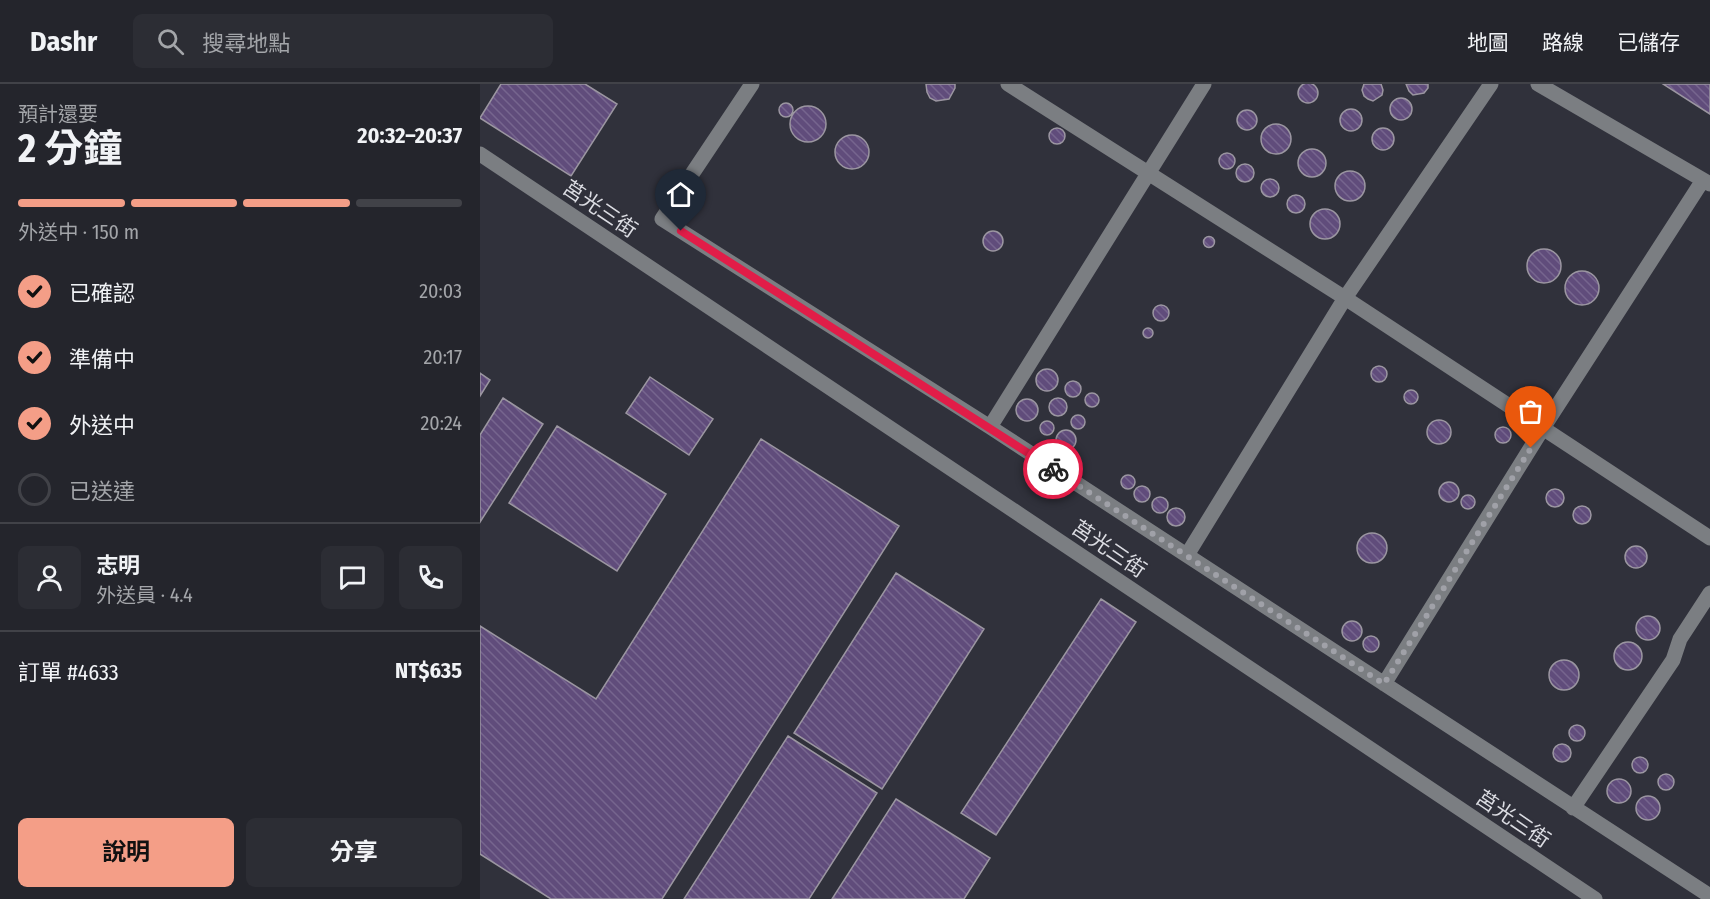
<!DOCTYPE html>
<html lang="zh-TW">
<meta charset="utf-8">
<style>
:root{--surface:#24252c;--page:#2c2d34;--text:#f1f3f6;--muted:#a3a5a9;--line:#414248;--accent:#f49e87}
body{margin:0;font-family:"Fira Sans Condensed","Noto Sans TC",sans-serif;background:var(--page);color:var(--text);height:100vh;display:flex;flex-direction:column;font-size:22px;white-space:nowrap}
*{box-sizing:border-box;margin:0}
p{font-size:20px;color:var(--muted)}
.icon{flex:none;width:33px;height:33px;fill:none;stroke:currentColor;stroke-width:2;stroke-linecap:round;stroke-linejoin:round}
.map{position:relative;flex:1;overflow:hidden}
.panel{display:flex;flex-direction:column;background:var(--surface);width:480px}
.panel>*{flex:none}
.pin{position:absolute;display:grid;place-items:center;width:51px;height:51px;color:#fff;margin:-62px -26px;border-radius:50% 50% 50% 0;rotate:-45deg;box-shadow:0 0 6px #0007}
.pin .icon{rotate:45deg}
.courier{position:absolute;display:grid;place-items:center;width:60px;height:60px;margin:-30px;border:4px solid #e11d48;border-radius:50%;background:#fff;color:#222;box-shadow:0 2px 8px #0007}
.headline em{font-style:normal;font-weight:700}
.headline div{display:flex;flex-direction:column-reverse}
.headline{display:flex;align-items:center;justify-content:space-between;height:102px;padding:0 18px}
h1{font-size:39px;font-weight:700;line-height:45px}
.bar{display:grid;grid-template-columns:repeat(4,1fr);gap:9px 6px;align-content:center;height:72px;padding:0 18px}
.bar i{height:8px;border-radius:4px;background:var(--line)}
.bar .on{background:var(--accent)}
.bar p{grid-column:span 4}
.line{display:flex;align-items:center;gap:15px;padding:0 18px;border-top:2px solid var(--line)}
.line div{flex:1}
.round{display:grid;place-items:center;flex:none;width:63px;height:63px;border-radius:9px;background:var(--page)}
ol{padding:0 18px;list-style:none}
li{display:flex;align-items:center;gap:18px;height:66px}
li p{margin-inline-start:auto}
li .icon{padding:6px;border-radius:50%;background:var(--accent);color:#111;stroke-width:4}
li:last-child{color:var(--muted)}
li i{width:33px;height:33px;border:3px solid var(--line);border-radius:50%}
.cta{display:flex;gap:12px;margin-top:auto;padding:12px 18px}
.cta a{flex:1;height:69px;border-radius:9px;background:var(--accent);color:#111;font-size:24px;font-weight:700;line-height:69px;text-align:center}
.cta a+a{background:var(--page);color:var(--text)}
header{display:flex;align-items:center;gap:36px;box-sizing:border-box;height:84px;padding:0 30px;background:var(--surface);border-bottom:2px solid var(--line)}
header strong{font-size:28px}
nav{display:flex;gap:33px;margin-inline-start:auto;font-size:21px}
.search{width:420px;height:54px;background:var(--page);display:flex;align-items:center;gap:15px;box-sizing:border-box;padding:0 21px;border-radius:9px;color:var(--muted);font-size:22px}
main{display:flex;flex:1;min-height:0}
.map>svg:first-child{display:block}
.building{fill:url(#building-back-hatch);stroke:#9b96a1;stroke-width:1.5}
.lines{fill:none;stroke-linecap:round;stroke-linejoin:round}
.minor{stroke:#7b7e82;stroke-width:15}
.done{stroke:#a0a1a8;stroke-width:6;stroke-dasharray:0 10.8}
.route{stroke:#e11d48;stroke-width:8}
.labels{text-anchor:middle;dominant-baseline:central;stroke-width:4.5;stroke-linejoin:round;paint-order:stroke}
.street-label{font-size:21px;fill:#dcdde3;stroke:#30313b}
</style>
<header>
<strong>Dashr</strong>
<div class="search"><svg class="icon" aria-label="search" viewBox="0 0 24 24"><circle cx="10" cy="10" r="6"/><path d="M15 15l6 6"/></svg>搜尋地點</div>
<nav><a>地圖</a><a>路線</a><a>已儲存</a></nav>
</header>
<main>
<section class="panel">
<div class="headline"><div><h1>2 分鐘</h1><p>預計還要</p></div><em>20:32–20:37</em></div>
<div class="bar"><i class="on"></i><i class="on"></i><i class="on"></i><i></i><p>外送中 · 150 m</p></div>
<ol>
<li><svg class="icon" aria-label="check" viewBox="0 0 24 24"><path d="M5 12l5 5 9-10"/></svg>已確認<p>20:03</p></li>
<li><svg class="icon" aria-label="check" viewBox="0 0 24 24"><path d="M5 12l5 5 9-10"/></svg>準備中<p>20:17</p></li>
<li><svg class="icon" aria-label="check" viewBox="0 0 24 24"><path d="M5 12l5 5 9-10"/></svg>外送中<p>20:24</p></li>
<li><i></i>已送達</li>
</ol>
<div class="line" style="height:108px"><a class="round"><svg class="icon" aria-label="person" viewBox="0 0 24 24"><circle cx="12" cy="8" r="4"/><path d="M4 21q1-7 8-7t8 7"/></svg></a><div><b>志明</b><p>外送員 · 4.4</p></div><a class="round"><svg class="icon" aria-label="chat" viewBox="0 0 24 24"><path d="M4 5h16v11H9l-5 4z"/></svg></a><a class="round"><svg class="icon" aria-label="phone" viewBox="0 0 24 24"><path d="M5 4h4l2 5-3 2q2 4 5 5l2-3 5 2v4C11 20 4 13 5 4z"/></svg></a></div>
<div class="line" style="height:78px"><div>訂單 #4633</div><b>NT$635</b></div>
<div class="cta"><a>說明</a><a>分享</a></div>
</section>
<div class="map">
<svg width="1230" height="815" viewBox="0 0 1230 815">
<defs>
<pattern id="building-back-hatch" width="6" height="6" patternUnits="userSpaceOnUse" patternTransform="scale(1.5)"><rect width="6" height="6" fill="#604c7b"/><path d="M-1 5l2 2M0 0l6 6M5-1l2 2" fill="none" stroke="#76658e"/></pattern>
</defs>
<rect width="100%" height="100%" fill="#30313b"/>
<!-- building -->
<path class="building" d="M818 9a10 10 0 1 1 20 0a10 10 0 1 1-20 0Z
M 21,0 L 105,0 L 137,20 L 91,92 L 0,34 Z
M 446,0 L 475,0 L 475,4 L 469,15 L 456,17 L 450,14 L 447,8 Z
M 884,0 L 901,0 L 903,6 L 902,11 L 893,17 L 888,15 L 884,12 L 882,6 Z
M 926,0 L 948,0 L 948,4 L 944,9 L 933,11 L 929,7 Z
M 1183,0 L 1230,0 L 1230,30 Z
M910 25a11 11 0 1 1 22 0a11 11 0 1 1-22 0Z
M299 26a7 7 0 1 1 14 0a7 7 0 1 1-14 0Z
M310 40a18 18 0 1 1 36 0a18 18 0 1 1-36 0Z
M860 36a11 11 0 1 1 22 0a11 11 0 1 1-22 0Z
M757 36a10 10 0 1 1 20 0a10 10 0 1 1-20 0Z
M781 55a15 15 0 1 1 30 0a15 15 0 1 1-30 0Z
M892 55a11 11 0 1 1 22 0a11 11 0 1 1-22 0Z
M569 52a8 8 0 1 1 16 0a8 8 0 1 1-16 0Z
M355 68a17 17 0 1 1 34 0a17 17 0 1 1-34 0Z
M818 79a14 14 0 1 1 28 0a14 14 0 1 1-28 0Z
M739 77a8 8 0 1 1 16 0a8 8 0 1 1-16 0Z
M756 89a9 9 0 1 1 18 0a9 9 0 1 1-18 0Z
M855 102a15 15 0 1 1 30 0a15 15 0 1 1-30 0Z
M781 104a9 9 0 1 1 18 0a9 9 0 1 1-18 0Z
M807 120a9 9 0 1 1 18 0a9 9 0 1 1-18 0Z
M830 140a15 15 0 1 1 30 0a15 15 0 1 1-30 0Z
M503 157a10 10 0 1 1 20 0a10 10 0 1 1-20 0Z
M723.5 158a5.5 5.5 0 1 1 11 0a5.5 5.5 0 1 1-11 0Z
M1047 182a17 17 0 1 1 34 0a17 17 0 1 1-34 0Z
M1085 204a17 17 0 1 1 34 0a17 17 0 1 1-34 0Z
M673 229a8 8 0 1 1 16 0a8 8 0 1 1-16 0Z
M663 249a5 5 0 1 1 10 0a5 5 0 1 1-10 0Z
M891 290a8 8 0 1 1 16 0a8 8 0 1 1-16 0Z
M556 296a11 11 0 1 1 22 0a11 11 0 1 1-22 0Z
M 0,289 L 10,296 L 0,312 Z
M 170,293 L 233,335 L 209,371 L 146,329 Z
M585 305a8 8 0 1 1 16 0a8 8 0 1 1-16 0Z
M924 313a7 7 0 1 1 14 0a7 7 0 1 1-14 0Z
M605 316a7 7 0 1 1 14 0a7 7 0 1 1-14 0Z
M569 323a9 9 0 1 1 18 0a9 9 0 1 1-18 0Z
M 23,314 L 63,340 L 0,438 L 0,351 Z
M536 326a11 11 0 1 1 22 0a11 11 0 1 1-22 0Z
M591 338a7 7 0 1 1 14 0a7 7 0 1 1-14 0Z
M947 348a12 12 0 1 1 24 0a12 12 0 1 1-24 0Z
M560 344a7 7 0 1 1 14 0a7 7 0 1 1-14 0Z
M 77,342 L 186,410 L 137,487 L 29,419 Z
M1015 351a8 8 0 1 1 16 0a8 8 0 1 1-16 0Z
M576 356a10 10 0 1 1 20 0a10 10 0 1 1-20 0Z
M 281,355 L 419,442 L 182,815 L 71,815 L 0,770 L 0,542 L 116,615 Z
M641 398a7 7 0 1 1 14 0a7 7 0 1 1-14 0Z
M959 408a10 10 0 1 1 20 0a10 10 0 1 1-20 0Z
M654 410a8 8 0 1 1 16 0a8 8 0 1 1-16 0Z
M1066 414a9 9 0 1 1 18 0a9 9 0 1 1-18 0Z
M981 418a7 7 0 1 1 14 0a7 7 0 1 1-14 0Z
M672 421a8 8 0 1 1 16 0a8 8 0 1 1-16 0Z
M1093 431a9 9 0 1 1 18 0a9 9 0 1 1-18 0Z
M687 433a9 9 0 1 1 18 0a9 9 0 1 1-18 0Z
M877 464a15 15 0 1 1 30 0a15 15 0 1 1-30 0Z
M1145 473a11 11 0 1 1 22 0a11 11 0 1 1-22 0Z
M 416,489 L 504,545 L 402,705 L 314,649 Z
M 621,515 L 656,538 L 516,751 L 481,729 Z
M1156 544a12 12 0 1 1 24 0a12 12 0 1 1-24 0Z
M862 547a10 10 0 1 1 20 0a10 10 0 1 1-20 0Z
M883 560a8 8 0 1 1 16 0a8 8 0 1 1-16 0Z
M1134 572a14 14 0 1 1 28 0a14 14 0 1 1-28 0Z
M1069 591a15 15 0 1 1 30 0a15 15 0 1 1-30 0Z
M1089 649a8 8 0 1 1 16 0a8 8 0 1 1-16 0Z
M 308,652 L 397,709 L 329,815 L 204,815 Z
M1073 669a9 9 0 1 1 18 0a9 9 0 1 1-18 0Z
M1152 681a8 8 0 1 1 16 0a8 8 0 1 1-16 0Z
M1178 698a8 8 0 1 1 16 0a8 8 0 1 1-16 0Z
M1127 707a12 12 0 1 1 24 0a12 12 0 1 1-24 0Z
M1156 724a12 12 0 1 1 24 0a12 12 0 1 1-24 0Z
M 416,715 L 510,774 L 484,815 L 352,815 Z"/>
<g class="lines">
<!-- minor -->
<path class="minor" d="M 272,0 L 182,135 L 510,343 L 1230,812
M 528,0 L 865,214 L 1230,454
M 1058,0 L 1230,100
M 0,70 L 1115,815
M 510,343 L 724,0
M 707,471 L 865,214 L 1011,0
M 904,600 L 1063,344 L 1223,96
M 1093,724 L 1193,576 L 1200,555 L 1230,509"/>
</g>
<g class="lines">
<!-- done -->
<path class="done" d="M 573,385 L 904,600 L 1051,364"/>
<!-- route -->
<path class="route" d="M 201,147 L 573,385"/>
</g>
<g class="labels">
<!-- street labels -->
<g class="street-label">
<text transform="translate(120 125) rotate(34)">莒光三街</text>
<text transform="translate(629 465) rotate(34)">莒光三街</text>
<text transform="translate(1033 735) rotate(34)">莒光三街</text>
</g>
</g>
</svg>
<div class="pin" style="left:1051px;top:364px;background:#ea580c"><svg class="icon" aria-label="bag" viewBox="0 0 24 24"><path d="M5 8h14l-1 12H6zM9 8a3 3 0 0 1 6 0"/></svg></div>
<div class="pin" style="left:201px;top:147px;background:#1f2937"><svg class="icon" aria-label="home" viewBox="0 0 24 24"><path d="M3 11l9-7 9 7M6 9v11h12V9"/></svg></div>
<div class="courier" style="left:573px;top:385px"><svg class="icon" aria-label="bike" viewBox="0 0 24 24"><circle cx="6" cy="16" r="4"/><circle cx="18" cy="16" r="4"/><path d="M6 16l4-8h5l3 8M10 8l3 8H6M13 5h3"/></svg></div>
</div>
</main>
